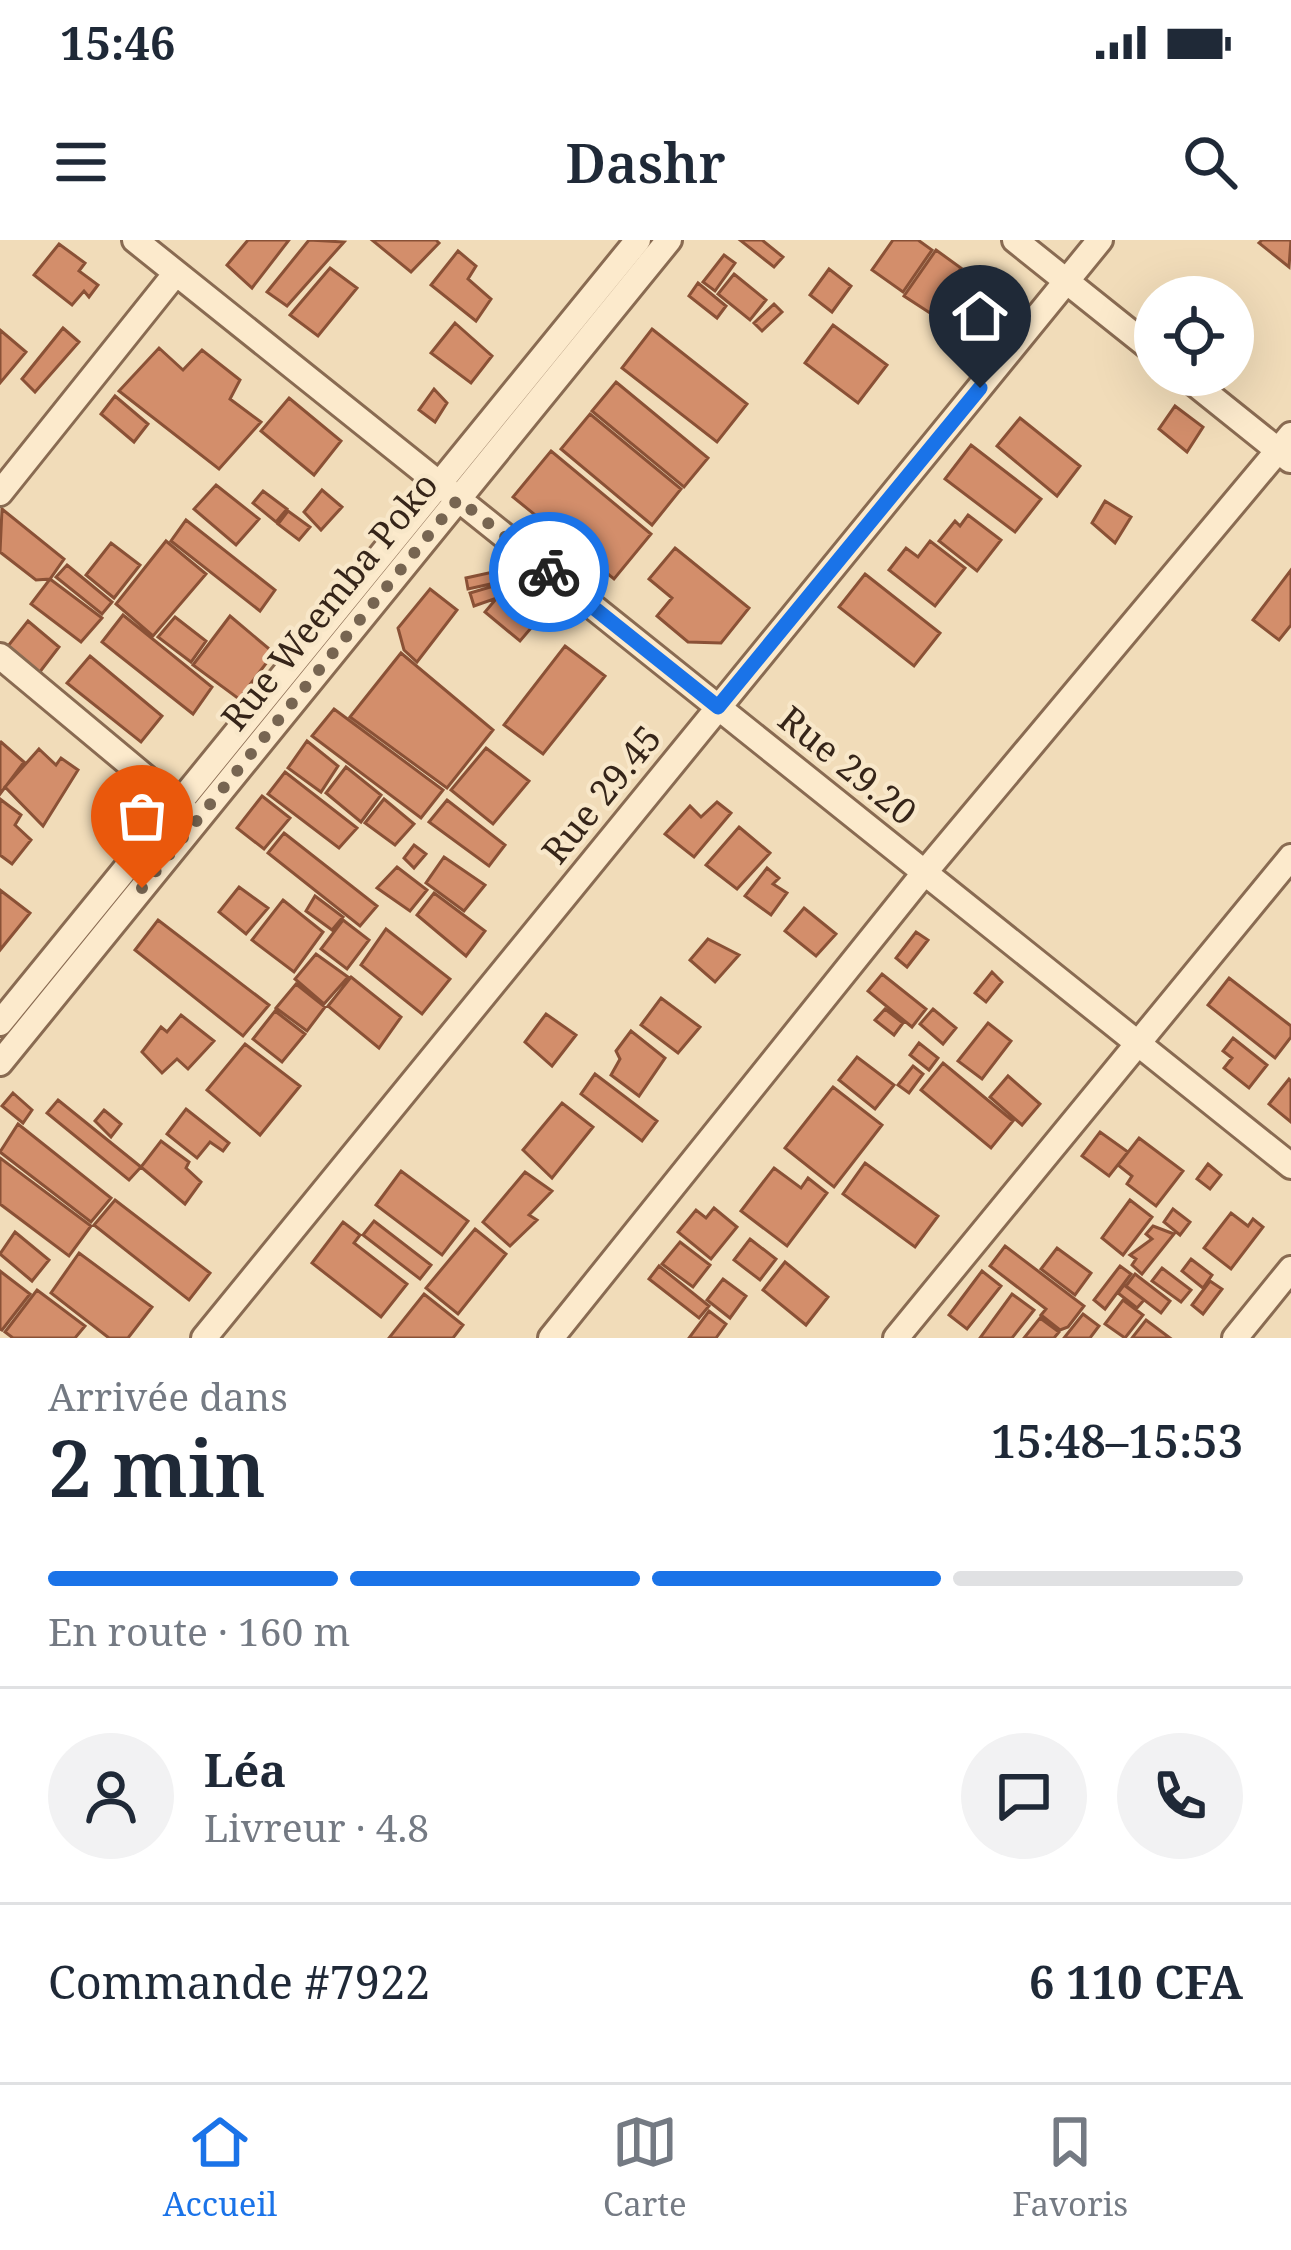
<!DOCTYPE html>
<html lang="fr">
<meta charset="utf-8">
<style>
:root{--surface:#fff;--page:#f2f2f3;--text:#1f2937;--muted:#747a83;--line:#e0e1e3;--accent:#1a73e8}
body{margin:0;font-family:"Noto Serif",serif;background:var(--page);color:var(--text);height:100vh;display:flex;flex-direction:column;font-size:45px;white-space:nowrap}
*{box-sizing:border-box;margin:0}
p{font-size:39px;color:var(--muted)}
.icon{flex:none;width:66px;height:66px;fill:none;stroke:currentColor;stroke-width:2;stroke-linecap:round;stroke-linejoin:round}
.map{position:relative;height:1098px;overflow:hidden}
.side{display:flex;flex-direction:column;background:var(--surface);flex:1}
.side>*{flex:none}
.fabs{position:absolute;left:1134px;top:36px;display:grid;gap:24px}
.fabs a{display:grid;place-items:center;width:120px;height:120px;border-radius:50%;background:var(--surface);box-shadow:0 12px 48px #0002;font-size:60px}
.pin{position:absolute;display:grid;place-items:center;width:102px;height:102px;color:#fff;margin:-123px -51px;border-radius:50% 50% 50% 0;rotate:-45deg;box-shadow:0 0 12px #0007}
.pin .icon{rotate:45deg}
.courier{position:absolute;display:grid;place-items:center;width:120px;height:120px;margin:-60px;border:9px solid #1a73e8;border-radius:50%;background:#fff;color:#222;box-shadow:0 3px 15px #0007}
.headline em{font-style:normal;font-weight:600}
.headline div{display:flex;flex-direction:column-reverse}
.headline{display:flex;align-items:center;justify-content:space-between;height:204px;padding:0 48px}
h1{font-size:78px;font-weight:600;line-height:90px}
.bar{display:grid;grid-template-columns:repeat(4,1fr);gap:18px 12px;align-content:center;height:144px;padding:0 48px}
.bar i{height:15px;border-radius:9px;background:var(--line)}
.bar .active{background:var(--accent)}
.bar p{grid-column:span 4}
.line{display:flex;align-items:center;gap:30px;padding:0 48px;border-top:3px solid var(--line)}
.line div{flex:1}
.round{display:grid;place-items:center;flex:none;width:126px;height:126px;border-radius:63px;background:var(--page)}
.status{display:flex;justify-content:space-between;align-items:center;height:84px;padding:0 60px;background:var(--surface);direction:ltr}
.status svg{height:33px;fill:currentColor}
header{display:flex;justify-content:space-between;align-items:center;height:156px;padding:0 48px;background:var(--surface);font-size:54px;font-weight:600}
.menu{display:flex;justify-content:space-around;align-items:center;height:168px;border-top:3px solid var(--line);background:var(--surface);font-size:33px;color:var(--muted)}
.menu a{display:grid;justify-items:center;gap:6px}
.menu .active{color:var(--accent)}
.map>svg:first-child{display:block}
.building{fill:#d38e6b;stroke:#8a5136;stroke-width:3}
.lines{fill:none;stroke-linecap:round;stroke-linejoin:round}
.street-casing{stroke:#896b52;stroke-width:30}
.street{stroke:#fceacc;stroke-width:24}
.done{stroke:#776551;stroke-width:12;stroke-dasharray:0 21.6}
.route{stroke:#1a73e8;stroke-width:15}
.labels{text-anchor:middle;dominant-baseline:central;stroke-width:9;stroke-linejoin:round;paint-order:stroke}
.street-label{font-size:36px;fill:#362519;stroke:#f8e7c9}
</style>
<div class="status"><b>15:46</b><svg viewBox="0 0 49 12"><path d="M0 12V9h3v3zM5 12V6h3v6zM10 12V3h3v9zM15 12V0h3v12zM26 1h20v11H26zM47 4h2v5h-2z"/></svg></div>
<header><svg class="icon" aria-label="menu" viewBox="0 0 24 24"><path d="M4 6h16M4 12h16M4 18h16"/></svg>Dashr<svg class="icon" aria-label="search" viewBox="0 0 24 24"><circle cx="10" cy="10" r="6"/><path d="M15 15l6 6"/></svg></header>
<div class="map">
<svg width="1291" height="1098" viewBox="0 0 1291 1098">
<rect width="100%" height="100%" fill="#f1dcb9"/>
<!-- building -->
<path class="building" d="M 248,0 L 289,0 L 252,48 L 227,25 Z
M 309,0 L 344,2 L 287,66 L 267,52 Z
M 372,0 L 436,0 L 439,3 L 411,32 Z
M 740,0 L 762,0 L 783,17 L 774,27 Z
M 893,0 L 918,0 L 932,10 L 903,52 L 872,30 Z
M 1262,0 L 1291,0 L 1289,27 L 1259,3 Z
M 59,4 L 85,23 L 79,31 L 98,45 L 89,57 L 84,51 L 72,65 L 34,35 Z
M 936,10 L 961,28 L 930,73 L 904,56 Z
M 458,11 L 476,26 L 468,39 L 491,59 L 476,81 L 431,45 Z
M 724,15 L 735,23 L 715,51 L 703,42 Z
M 330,28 L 357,48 L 318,96 L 290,75 Z
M 829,29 L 851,46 L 832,72 L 810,55 Z
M 734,34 L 766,60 L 750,80 L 718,54 Z
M 698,43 L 726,66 L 717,78 L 689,56 Z
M 774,64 L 782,72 L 762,91 L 754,83 Z
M 455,83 L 492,116 L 471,143 L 431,113 Z
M 833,85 L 887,125 L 858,163 L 805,123 Z
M 63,88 L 79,102 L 35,152 L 22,139 Z
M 652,89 L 747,164 L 717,202 L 622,128 Z
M 0,90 L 26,112 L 0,143 Z
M 159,108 L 183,130 L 202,110 L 240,140 L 230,159 L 261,182 L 219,229 L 119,151 Z
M 616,142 L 708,218 L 684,247 L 592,171 Z
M 434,149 L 447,163 L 435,182 L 419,170 Z
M 115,156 L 148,184 L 134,202 L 101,174 Z
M 289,158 L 341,201 L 314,235 L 261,191 Z
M 1175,166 L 1203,187 L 1187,212 L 1159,189 Z
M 590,174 L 681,249 L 652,285 L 561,209 Z
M 1020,178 L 1080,226 L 1057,256 L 997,206 Z
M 971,205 L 1041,259 L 1015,292 L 945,239 Z
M 551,211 L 651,294 L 614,339 L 513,257 Z
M 216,245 L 259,279 L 236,305 L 194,269 Z
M 322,250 L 342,267 L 321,290 L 304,272 Z
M 263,251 L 287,269 L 276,282 L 253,263 Z
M 1105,261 L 1131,277 L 1115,303 L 1092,283 Z
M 2,269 L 64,319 L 50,339 L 36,340 L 0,312 Z
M 288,271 L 310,287 L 299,300 L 278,284 Z
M 968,275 L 1001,300 L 977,331 L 939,301 L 955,281 L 960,286 Z
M 186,280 L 275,350 L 260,371 L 171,301 Z
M 166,301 L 206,334 L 153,396 L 116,364 Z
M 930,301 L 965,328 L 935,366 L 889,330 L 906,308 L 918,317 Z
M 111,303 L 140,325 L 114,358 L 86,335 Z
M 675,308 L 749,368 L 721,403 L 688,402 L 657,376 L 672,358 L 649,339 Z
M 67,325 L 112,362 L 102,374 L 56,337 Z
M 1291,330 L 1291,385 L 1279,400 L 1253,380 Z
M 493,332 L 495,343 L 468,349 L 466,338 Z
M 865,334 L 940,393 L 914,426 L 839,367 Z
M 50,339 L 102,378 L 81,402 L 31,364 Z
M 497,345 L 497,358 L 474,366 L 470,353 Z
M 430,349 L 457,370 L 417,422 L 404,410 L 398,388 Z
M 501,353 L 537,381 L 520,401 L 485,372 Z
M 123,375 L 212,447 L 193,474 L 102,402 Z
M 230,376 L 274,413 L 239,459 L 193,425 Z
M 175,377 L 206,401 L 191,422 L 158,397 Z
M 28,381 L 59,407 L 39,433 L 8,406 Z
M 565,406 L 605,436 L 543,514 L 504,485 Z
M 401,413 L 493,490 L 447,548 L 350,477 Z
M 90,416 L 162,476 L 141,502 L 67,443 Z
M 334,469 L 443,550 L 421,578 L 312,496 Z
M 307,501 L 338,526 L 321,552 L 288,528 Z
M 1,502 L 24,522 L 0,554 L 0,503 Z
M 486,508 L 529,541 L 493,584 L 451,550 Z
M 39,509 L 56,525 L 61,518 L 78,530 L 43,586 L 5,547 Z
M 346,527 L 381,555 L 361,582 L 326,553 Z
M 285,532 L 357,588 L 339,608 L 268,554 Z
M 262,556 L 290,578 L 264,609 L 237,588 Z
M 0,559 L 21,575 L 15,585 L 31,600 L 12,624 L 0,615 Z
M 384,559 L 414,584 L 395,605 L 365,583 Z
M 447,560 L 505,605 L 489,626 L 429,582 Z
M 717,562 L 731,573 L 694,617 L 665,594 L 690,566 L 701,577 Z
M 739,587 L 770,613 L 737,649 L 706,625 Z
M 284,593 L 377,666 L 360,686 L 268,613 Z
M 414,605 L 426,614 L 414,628 L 404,618 Z
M 444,617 L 485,645 L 464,671 L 426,643 Z
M 397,627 L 427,650 L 410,671 L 377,648 Z
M 767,628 L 779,638 L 773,644 L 787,653 L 771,675 L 745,656 Z
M 239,647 L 268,668 L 246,694 L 219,672 Z
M 0,650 L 30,673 L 0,710 Z
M 434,653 L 485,691 L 466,716 L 417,675 Z
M 315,656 L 343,677 L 332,690 L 306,671 Z
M 283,660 L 323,692 L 294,732 L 252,700 Z
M 804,668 L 836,694 L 816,716 L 785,691 Z
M 158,680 L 269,765 L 243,796 L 135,710 Z
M 343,680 L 369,700 L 347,729 L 321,709 Z
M 386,689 L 450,739 L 422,774 L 361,725 Z
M 916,692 L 928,700 L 907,727 L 896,718 Z
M 708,699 L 739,715 L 715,742 L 690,720 Z
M 316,714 L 348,737 L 324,764 L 295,739 Z
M 992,732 L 1002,742 L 986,762 L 975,753 Z
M 882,734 L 926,769 L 912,787 L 868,751 Z
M 351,737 L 401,777 L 379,808 L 328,766 Z
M 1229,738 L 1291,786 L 1291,797 L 1275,818 L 1208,765 Z
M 296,744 L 325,767 L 307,791 L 276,768 Z
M 661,758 L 700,787 L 678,813 L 641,785 Z
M 885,769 L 903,783 L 894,795 L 875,780 Z
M 933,769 L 956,788 L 943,804 L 920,784 Z
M 275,771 L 305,794 L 282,822 L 253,799 Z
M 546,774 L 576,795 L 552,826 L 525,802 Z
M 181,775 L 214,801 L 188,829 L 177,819 L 162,833 L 142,812 L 161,787 L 167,792 Z
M 988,783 L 1011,801 L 982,839 L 958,821 Z
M 631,791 L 665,818 L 639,856 L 611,835 L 620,819 L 616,811 Z
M 1233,798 L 1267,825 L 1249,848 L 1224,828 L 1232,818 L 1223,811 Z
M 919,803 L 938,818 L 929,830 L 910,815 Z
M 245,804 L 300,846 L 260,895 L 207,850 Z
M 857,817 L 894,845 L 875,869 L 839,840 Z
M 943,823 L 1013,881 L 991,908 L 921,850 Z
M 913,826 L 923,834 L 909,853 L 898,845 Z
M 595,834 L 657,881 L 642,901 L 581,854 Z
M 1008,836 L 1040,864 L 1022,885 L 990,857 Z
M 1289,839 L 1291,841 L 1291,882 L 1269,864 Z
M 833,847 L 882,885 L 834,947 L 785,908 Z
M 13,853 L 32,870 L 23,883 L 2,866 Z
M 58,860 L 141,927 L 129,940 L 47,873 Z
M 562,863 L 593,887 L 552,938 L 523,910 Z
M 186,869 L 229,903 L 223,911 L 210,902 L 197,918 L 167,894 Z
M 104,870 L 121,884 L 111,897 L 95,881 Z
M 18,884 L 111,958 L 91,982 L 0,912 Z
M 1100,892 L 1128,912 L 1109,936 L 1082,916 Z
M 1139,898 L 1183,931 L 1156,966 L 1127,944 L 1132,936 L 1118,925 Z
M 161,901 L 189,922 L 186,928 L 201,942 L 185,964 L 141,927 Z
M 0,918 L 91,986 L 69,1016 L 0,964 Z
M 865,923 L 938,976 L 915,1007 L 843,954 Z
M 1208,924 L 1221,935 L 1210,949 L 1197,939 Z
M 774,928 L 801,948 L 808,938 L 827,953 L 787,1006 L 741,971 Z
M 401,931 L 468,981 L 442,1015 L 376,965 Z
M 525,932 L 552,951 L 529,975 L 537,980 L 510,1006 L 483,982 Z
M 115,960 L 210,1033 L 189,1060 L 94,985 Z
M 1130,960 L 1152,977 L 1123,1015 L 1102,998 Z
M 714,968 L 737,987 L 711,1019 L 678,992 L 696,970 L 706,978 Z
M 1173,969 L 1190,982 L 1180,995 L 1164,982 Z
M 1231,973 L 1248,986 L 1253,979 L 1263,987 L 1231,1029 L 1204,1008 Z
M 374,981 L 431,1025 L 420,1039 L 363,995 Z
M 343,982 L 360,995 L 354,1003 L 407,1044 L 381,1077 L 312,1023 Z
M 1153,986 L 1174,994 L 1142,1034 L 1132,1025 L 1136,1019 L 1130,1015 L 1152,999 L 1146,994 Z
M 475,989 L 506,1014 L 458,1074 L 426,1048 Z
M 15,992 L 49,1020 L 32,1041 L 0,1014 Z
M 750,999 L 776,1019 L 760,1040 L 734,1020 Z
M 680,1002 L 710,1025 L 693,1047 L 662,1024 Z
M 1005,1006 L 1084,1066 L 1068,1087 L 1060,1090 L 1041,1075 L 1046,1069 L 990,1026 Z
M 1057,1008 L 1091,1033 L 1075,1055 L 1041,1029 Z
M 79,1013 L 152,1067 L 128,1098 L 109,1098 L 51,1053 Z
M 1191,1019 L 1212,1035 L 1203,1048 L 1182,1031 Z
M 785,1022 L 828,1057 L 806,1085 L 763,1050 Z
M 659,1026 L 709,1066 L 699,1078 L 649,1039 Z
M 1120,1026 L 1131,1034 L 1105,1069 L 1094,1060 Z
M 1162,1028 L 1191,1050 L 1181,1062 L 1152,1041 Z
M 0,1031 L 30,1054 L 2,1090 L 0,1089 Z
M 982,1031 L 1001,1046 L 967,1089 L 949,1075 Z
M 1135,1034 L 1170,1061 L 1161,1073 L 1126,1046 Z
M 723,1039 L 746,1056 L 730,1078 L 707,1060 Z
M 1210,1041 L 1222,1049 L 1203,1074 L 1192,1065 Z
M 1124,1045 L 1144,1060 L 1137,1068 L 1118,1053 Z
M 37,1050 L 85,1086 L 75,1098 L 13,1098 L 5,1092 Z
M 424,1054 L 463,1085 L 453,1098 L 389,1098 Z
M 1012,1054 L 1034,1070 L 1012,1098 L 980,1098 Z
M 1123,1060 L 1143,1075 L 1125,1098 L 1105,1084 Z
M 709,1071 L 726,1084 L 716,1098 L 689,1098 Z
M 1083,1074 L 1099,1086 L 1090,1098 L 1064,1098 Z
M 1040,1078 L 1059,1092 L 1054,1098 L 1024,1098 Z
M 1146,1080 L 1170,1098 L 1132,1098 Z"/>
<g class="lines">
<defs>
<path id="street" d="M 135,0 L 1291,926
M 1015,0 L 1155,112
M 1184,135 L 1290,220
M 0,253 L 176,33
M 0,416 L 187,572
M 0,783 L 638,0
M 0,823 L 669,0
M 204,1098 L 1100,0
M 551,1098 L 925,632 L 1291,195
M 896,1098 L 1291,617
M 1235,1098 L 1291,1029"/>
</defs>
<!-- street casing -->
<use href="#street" class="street-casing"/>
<!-- street -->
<use href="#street" class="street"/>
</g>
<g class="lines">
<!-- done -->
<path class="done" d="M 142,648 L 458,259 L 549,332"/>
<!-- route -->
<path class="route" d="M 549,332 L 718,467 L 980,148"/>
</g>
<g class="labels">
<!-- street labels -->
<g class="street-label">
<text transform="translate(329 361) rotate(-51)">Rue Weemba Poko</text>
<text transform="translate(848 525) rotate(39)">Rue 29.20</text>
<text transform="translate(601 554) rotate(-51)">Rue 29.45</text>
</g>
</g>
</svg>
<div class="fabs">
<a><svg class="icon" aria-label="locate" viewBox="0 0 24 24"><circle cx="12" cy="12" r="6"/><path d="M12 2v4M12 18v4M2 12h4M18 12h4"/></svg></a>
</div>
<div class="pin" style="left:142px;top:648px;background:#ea580c"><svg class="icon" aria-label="bag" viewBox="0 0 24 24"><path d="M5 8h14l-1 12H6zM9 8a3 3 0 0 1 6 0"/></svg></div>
<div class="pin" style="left:980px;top:148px;background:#1f2937"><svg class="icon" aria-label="home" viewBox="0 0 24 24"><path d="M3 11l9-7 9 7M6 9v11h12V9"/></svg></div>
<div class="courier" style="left:549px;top:332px"><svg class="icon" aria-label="bike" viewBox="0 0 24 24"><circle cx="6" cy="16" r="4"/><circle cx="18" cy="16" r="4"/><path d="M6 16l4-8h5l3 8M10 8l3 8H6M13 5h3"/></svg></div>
</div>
<section class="side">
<div class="headline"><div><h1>2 min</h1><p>Arrivée dans</p></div><em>15:48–15:53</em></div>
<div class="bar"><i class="active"></i><i class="active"></i><i class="active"></i><i></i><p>En route · 160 m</p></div>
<div class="line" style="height:216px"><a class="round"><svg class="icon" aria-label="person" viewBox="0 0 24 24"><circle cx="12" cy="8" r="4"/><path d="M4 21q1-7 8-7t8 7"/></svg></a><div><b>Léa</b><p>Livreur · 4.8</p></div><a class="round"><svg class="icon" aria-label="chat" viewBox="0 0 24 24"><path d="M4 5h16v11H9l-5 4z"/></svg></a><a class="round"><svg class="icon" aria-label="phone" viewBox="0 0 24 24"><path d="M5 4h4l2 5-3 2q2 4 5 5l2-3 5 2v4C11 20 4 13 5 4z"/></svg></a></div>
<div class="line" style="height:156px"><div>Commande #7922</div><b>6 110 CFA</b></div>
</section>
<nav class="menu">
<a class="active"><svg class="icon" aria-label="home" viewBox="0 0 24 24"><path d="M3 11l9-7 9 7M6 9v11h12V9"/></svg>Accueil</a>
<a><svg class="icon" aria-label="map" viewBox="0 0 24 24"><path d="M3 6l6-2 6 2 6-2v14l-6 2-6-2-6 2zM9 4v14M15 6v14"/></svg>Carte</a>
<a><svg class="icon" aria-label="saved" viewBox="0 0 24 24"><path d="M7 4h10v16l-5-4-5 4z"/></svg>Favoris</a>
</nav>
